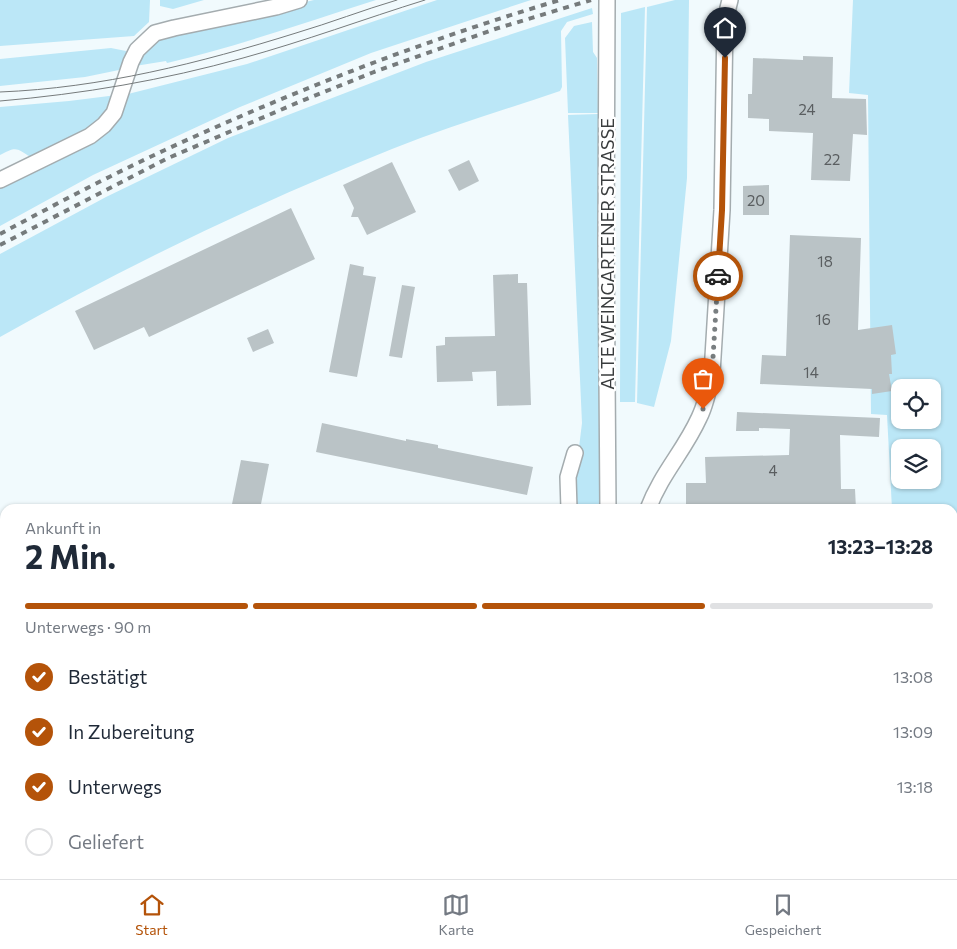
<!DOCTYPE html>
<html lang="de">
<meta charset="utf-8">
<style>
:root{--surface:#fff;--page:#f2f2f3;--text:#1f2937;--muted:#747a83;--line:#e0e1e3;--accent:#b45309}
body{margin:0;font-family:Commissioner,sans-serif;background:var(--page);color:var(--text);height:100vh;display:flex;flex-direction:column;font-size:19px;white-space:nowrap}
*{box-sizing:border-box;margin:0}
p{font-size:16px;color:var(--muted)}
.icon{flex:none;width:28px;height:28px;fill:none;stroke:currentColor;stroke-width:2;stroke-linecap:round;stroke-linejoin:round}
.map{position:relative;flex:1;overflow:hidden}
.drawer{position:absolute;left:0px;top:504px;width:958px;height:376px;display:flex;flex-direction:column;background:var(--surface);border-radius:15px 15px 0 0;box-shadow:0 1px 4px #0004}
.drawer>*{flex:none}
.controls{position:absolute;left:891px;top:379px;display:grid;gap:10px}
.controls a{display:grid;place-items:center;width:50px;height:50px;border-radius:10px;background:var(--surface);box-shadow:0 1px 4px #0004;font-size:25px}
.pin{position:absolute;display:grid;place-items:center;width:42px;height:42px;color:#fff;margin:-51px -21px;border-radius:50% 50% 50% 0;rotate:-45deg;box-shadow:0 0 5px #0007}
.pin .icon{rotate:45deg}
.courier{position:absolute;display:grid;place-items:center;width:50px;height:50px;margin:-25px;border:4px solid #b45309;border-radius:50%;background:#fff;color:#222;box-shadow:0 1px 6px #0007}
.head em{font-style:normal;font-weight:700}
.head div{display:flex;flex-direction:column-reverse}
.head{display:flex;align-items:center;justify-content:space-between;height:85px;padding:0 25px}
h1{font-size:32px;font-weight:700;line-height:38px}
.bar{display:grid;grid-template-columns:repeat(4,1fr);gap:8px 5px;align-content:center;height:60px;padding:0 25px}
.bar i{height:6px;border-radius:4px;background:var(--line)}
.bar .on{background:var(--accent)}
.bar p{grid-column:span 4}
ol{padding:0 25px;list-style:none}
li{display:flex;align-items:center;gap:15px;height:55px}
li p{margin-inline-start:auto}
li .icon{padding:5px;border-radius:50%;background:var(--accent);color:#fff;stroke-width:4}
li:last-child{color:var(--muted)}
li i{width:28px;height:28px;border:2px solid var(--line);border-radius:50%}
.dock{display:flex;justify-content:space-around;align-items:center;height:70px;border-top:1px solid var(--line);background:var(--surface);font-size:14px;color:var(--muted)}
.dock a{display:grid;justify-items:center;gap:2px}
.dock .on{color:var(--accent)}
.map>svg:first-child{display:block}
.green{fill:#bbe7f7;fill-rule:evenodd}
.building{fill:#bac3c6}
.lines{fill:none;stroke-linecap:round;stroke-linejoin:round}
.minor-casing{stroke:#a4acaf;stroke-width:18}
.minor{stroke:#fff;stroke-width:15}
.tram{stroke:#767b7c;stroke-width:1}
.rail{stroke:#767b7c;stroke-width:4;stroke-dasharray:6 6;stroke-linecap:butt}
.done{stroke:#7a7f81;stroke-width:5;stroke-dasharray:0 9}
.route{stroke:#b45309;stroke-width:6}
.labels{text-anchor:middle;dominant-baseline:central;stroke-width:4.5;stroke-linejoin:round;paint-order:stroke}
.number-label{font-size:15px;fill:#5a5e60}
.street-label{font-size:18px;fill:#3a3d3e;stroke:#fff}
</style>
<div class="map">
<svg width="957" height="879" viewBox="0 0 957 879">
<rect width="100%" height="100%" fill="#f1fafd"/>
<!-- green -->
<path class="green" d="M 0,0 L 150,0 L 149,22 L 134,36 L 0,46 Z
M 160,0 L 204,0 L 173,9 L 160,6 Z
M 314,0 L 376,0 C 307,22 238,46 167,63 L 166,61 L 135,66 L 142,51 L 155,38 Z
M 437,0 L 531,0 L 371,53 L 240,107 L 93,175 L 0,226 L 0,185 L 63,154 L 128,94 L 247,64 Z
M 675,0 L 689,0 L 687,178 L 671,341 L 654,407 L 637,403 L 647,7 Z
M 853,0 L 957,0 L 957,833 L 952,830 L 952,509 L 892,509 L 887,415 L 871,414 L 868,95 L 849,93 ZM 900,388 L 932,388 L 932,420 L 900,420 ZM 900,448 L 932,448 L 932,480 L 900,480 Z
M 645,7 L 635,402 L 620,402 L 621,13 Z
M 592,8 L 593,14 L 567,22 L 561,31 L 562,87 L 560,91 C 504,110 447,127 392,149 C 257,203 126,266 0,337 L 0,254 L 106,197 L 228,138 L 426,62 Z
M 592,22 L 593,52 L 597,58 L 598,113 L 568,113 L 565,38 L 574,26 Z
M 111,48 L 126,51 L 128,55 L 119,70 L 85,77 L 0,86 L 0,59 Z
M 117,95 L 114,104 L 96,126 L 32,158 C 16,148 17,146 0,155 L 0,107 L 69,101 Z
M 598,114 L 602,509 L 576,509 L 575,480 L 582,423 L 568,115 Z
M 256,875 L 312,875 L 325,879 L 267,879 Z
M 585,875 L 634,875 L 635,879 L 586,879 Z"/>
<!-- building -->
<path class="building" d="M 803,56 L 833,57 L 832,98 L 866,99 L 867,135 L 853,134 L 850,181 L 811,180 L 813,133 L 769,131 L 769,119 L 748,118 L 748,94 L 752,94 L 753,58 L 803,60 Z
M 469,160 L 479,181 L 459,191 L 448,170 Z
M 392,162 L 416,212 L 367,235 L 358,217 L 351,217 L 354,208 L 343,185 Z
M 769,185 L 769,215 L 743,215 L 743,186 Z
M 291,208 L 315,259 L 149,337 L 144,327 L 94,350 L 75,311 Z
M 790,235 L 861,238 L 858,330 L 892,325 L 896,354 L 891,355 L 892,374 L 889,374 L 892,391 L 872,394 L 872,389 L 760,384 L 762,355 L 786,356 Z
M 350,264 L 364,267 L 363,275 L 376,277 L 357,377 L 329,372 Z
M 518,274 L 518,283 L 527,283 L 531,405 L 497,406 L 496,371 L 472,372 L 473,381 L 437,382 L 436,346 L 445,345 L 445,337 L 495,336 L 493,275 Z
M 402,285 L 415,287 L 402,358 L 389,356 Z
M 268,329 L 274,343 L 253,352 L 247,338 Z
M 737,412 L 880,418 L 879,437 L 840,435 L 841,489 L 855,489 L 856,509 L 686,509 L 686,483 L 706,483 L 705,457 L 789,455 L 790,429 L 759,428 L 759,431 L 736,431 Z
M 322,423 L 406,441 L 406,439 L 438,445 L 438,448 L 533,467 L 527,495 L 316,452 Z
M 241,460 L 269,464 L 260,509 L 231,509 Z"/>
<g class="lines">
<defs>
<path id="minor" d="M 607,0 L 606,242 L 608,509
M 0,180 L 90,136 L 104,125 L 114,113 L 131,62 L 137,50 L 155,33 L 174,28 L 276,7 L 299,0
M 569,509 L 568,477 L 575,453
M 648,509 C 661,474 684,451 699,418 C 706,404 709,389 712,373 L 722,210 L 725,20 L 730,0
M 0,795 L 5,797
M 230,875 L 241,879
M 649,875 L 650,879
M 121,879 L 122,875
M 577,879 L 577,875"/>
</defs>
<!-- minor casing -->
<use href="#minor" class="minor-casing"/>
<!-- minor -->
<use href="#minor" class="minor"/>
<!-- tram -->
<path class="tram" d="M 0,92 C 101,88 200,63 296,33 C 330,23 363,10 397,0
M 0,101 C 83,94 164,80 243,58 C 305,41 364,19 425,0"/>
<!-- rail -->
<path class="rail" d="M 0,234 C 54,205 109,176 165,150 C 293,91 425,40 560,0
M 0,245 L 166,159 L 299,102 L 374,72 L 495,29 L 591,0"/>
</g>
<g class="lines">
<!-- done -->
<path class="done" d="M 703,409 L 712,374 L 718,276"/>
<!-- route -->
<path class="route" d="M 718,276 L 722,210 L 725,58"/>
</g>
<g class="labels">
<!-- number labels -->
<g class="number-label">
<text x="807" y="109">24</text>
<text x="832" y="159">22</text>
<text x="756" y="200">20</text>
<text x="825" y="261">18</text>
<text x="823" y="319">16</text>
<text x="811" y="372">14</text>
<text x="773" y="470">4</text>
</g>
<!-- street labels -->
<g class="street-label">
<text transform="translate(607 254) rotate(-90)">ALTE WEINGARTENER STRASSE</text>
</g>
</g>
</svg>
<div class="controls">
<a><svg class="icon" aria-label="locate" viewBox="0 0 24 24"><circle cx="12" cy="12" r="6"/><path d="M12 2v4M12 18v4M2 12h4M18 12h4"/></svg></a>
<a><svg class="icon" aria-label="layers" viewBox="0 0 24 24"><path d="M12 4l9 5-9 5-9-5zM3 14l9 5 9-5"/></svg></a>
</div>
<div class="pin" style="left:703px;top:409px;background:#ea580c"><svg class="icon" aria-label="bag" viewBox="0 0 24 24"><path d="M5 8h14l-1 12H6zM9 8a3 3 0 0 1 6 0"/></svg></div>
<div class="pin" style="left:725px;top:58px;background:#1f2937"><svg class="icon" aria-label="home" viewBox="0 0 24 24"><path d="M3 11l9-7 9 7M6 9v11h12V9"/></svg></div>
<div class="courier" style="left:718px;top:276px"><svg class="icon" aria-label="car" viewBox="0 0 24 24"><path d="M5 17H2v-5l4-1 3-4h7l3 4 3 1v5h-3M9 17h6M6 11h13"/><circle cx="7" cy="17" r="2"/><circle cx="17" cy="17" r="2"/></svg></div>
<section class="drawer">
<div class="head"><div><h1>2 Min.</h1><p>Ankunft in</p></div><em>13:23–13:28</em></div>
<div class="bar"><i class="on"></i><i class="on"></i><i class="on"></i><i></i><p>Unterwegs · 90 m</p></div>
<ol>
<li><svg class="icon" aria-label="check" viewBox="0 0 24 24"><path d="M5 12l5 5 9-10"/></svg>Bestätigt<p>13:08</p></li>
<li><svg class="icon" aria-label="check" viewBox="0 0 24 24"><path d="M5 12l5 5 9-10"/></svg>In Zubereitung<p>13:09</p></li>
<li><svg class="icon" aria-label="check" viewBox="0 0 24 24"><path d="M5 12l5 5 9-10"/></svg>Unterwegs<p>13:18</p></li>
<li><i></i>Geliefert</li>
</ol>
</section>
</div>
<nav class="dock">
<a class="on"><svg class="icon" aria-label="home" viewBox="0 0 24 24"><path d="M3 11l9-7 9 7M6 9v11h12V9"/></svg>Start</a>
<a><svg class="icon" aria-label="map" viewBox="0 0 24 24"><path d="M3 6l6-2 6 2 6-2v14l-6 2-6-2-6 2zM9 4v14M15 6v14"/></svg>Karte</a>
<a><svg class="icon" aria-label="saved" viewBox="0 0 24 24"><path d="M7 4h10v16l-5-4-5 4z"/></svg>Gespeichert</a>
</nav>
